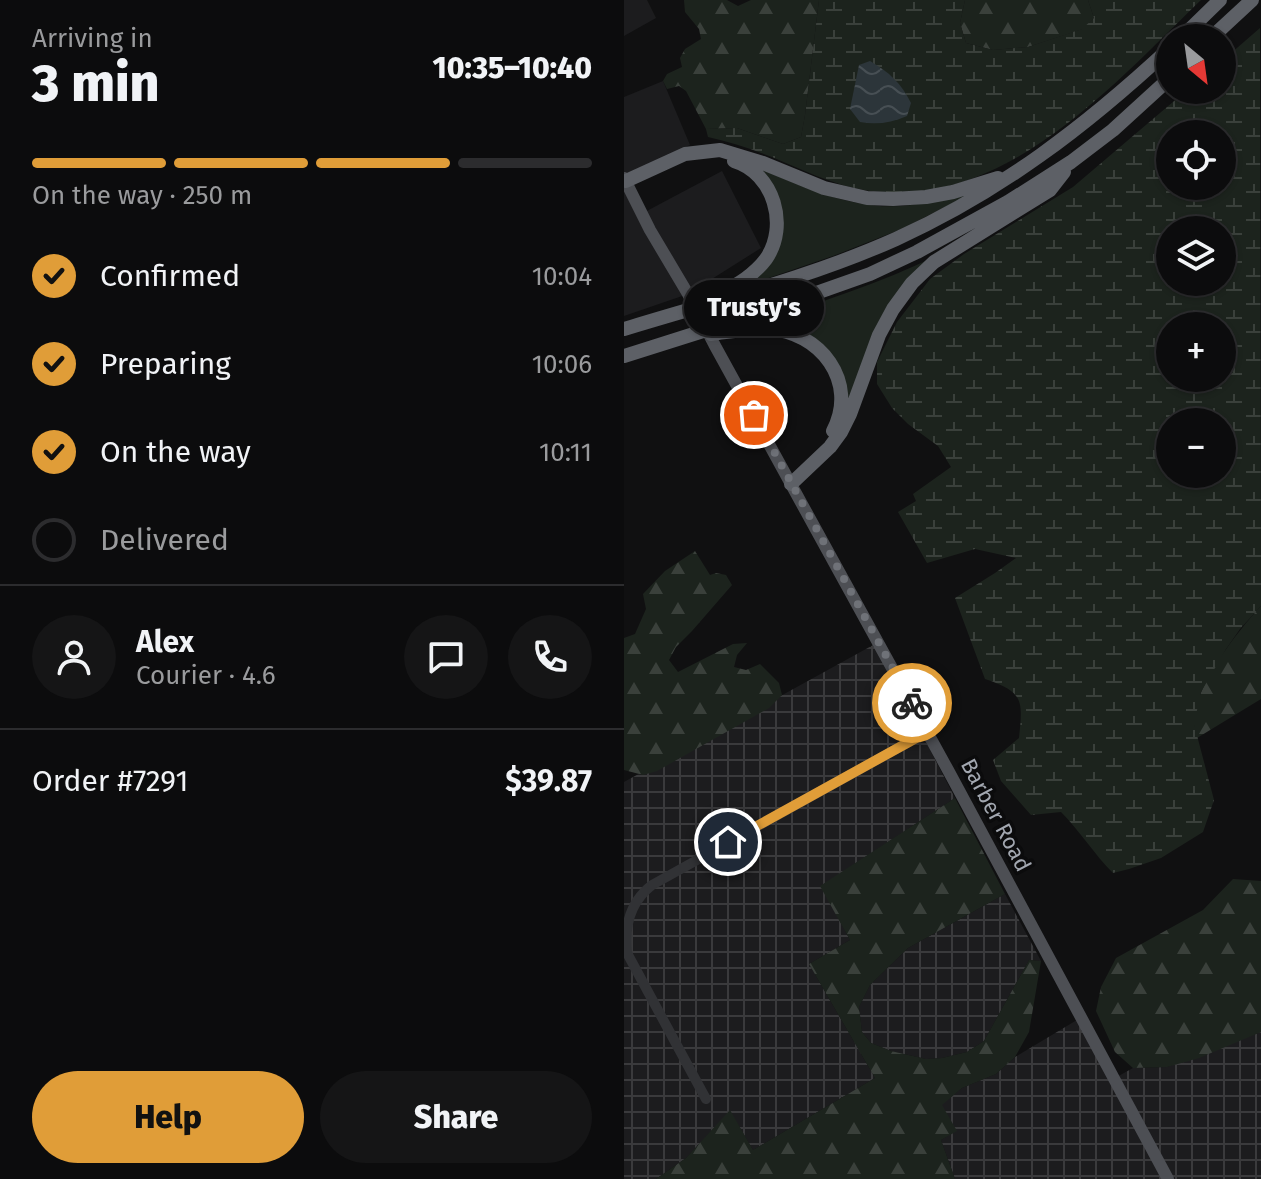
<!DOCTYPE html>
<meta charset="utf-8">
<style>
:root{--surface:#0c0c0d;--page:#151516;--text:#f1f3f6;--muted:#9a9b9d;--line:#2c2c2e;--accent:#e09d38}
body{margin:0;font-family:"Fira Sans",sans-serif;background:var(--page);color:var(--text);height:100vh;display:flex;flex-direction:column;font-size:30px;white-space:nowrap}
*{box-sizing:border-box;margin:0}
p{font-size:26px;color:var(--muted)}
.icon{flex:none;width:44px;height:44px;fill:none;stroke:currentColor;stroke-width:2;stroke-linecap:round;stroke-linejoin:round}
.map{position:relative;flex:1;overflow:hidden}
.panel{display:flex;flex-direction:column;background:var(--surface);width:624px}
.panel>*{flex:none}
.needle{width:52px;rotate:151deg}
.tools{position:absolute;left:532px;top:24px;display:grid;gap:16px}
.tools a{display:grid;place-items:center;width:80px;height:80px;border-radius:50%;background:var(--surface);box-shadow:0 2px 6px #0004,0 0 0 2px var(--line);font-size:40px}
.pin{position:absolute;display:grid;place-items:center;width:68px;height:68px;color:#fff;margin:-34px;border:4px solid #fff;border-radius:50%;box-shadow:0 2px 8px #0007}
.courier{position:absolute;display:grid;place-items:center;width:80px;height:80px;margin:-40px;border:6px solid #e09d38;border-radius:50%;background:#fff;color:#222;box-shadow:0 2px 10px #0007}
.bubble{position:absolute;height:56px;border-radius:28px;background:var(--surface);box-shadow:0 2px 6px #0004,0 0 0 2px var(--line);font-size:26px;font-weight:800;line-height:56px;text-align:center}
.head em{font-style:normal;font-weight:800}
.head div{display:flex;flex-direction:column-reverse}
.head{display:flex;align-items:center;justify-content:space-between;height:136px;padding:0 32px}
h1{font-size:52px;font-weight:800;line-height:60px}
.bar{display:grid;grid-template-columns:repeat(4,1fr);gap:12px 8px;align-content:center;height:96px;padding:0 32px}
.bar i{height:10px;border-radius:6px;background:var(--line)}
.bar .selected{background:var(--accent)}
.bar p{grid-column:span 4}
.line{display:flex;align-items:center;gap:20px;padding:0 32px;border-top:2px solid var(--line)}
.line div{flex:1}
.round{display:grid;place-items:center;flex:none;width:84px;height:84px;border-radius:42px;background:var(--page)}
ol{padding:0 32px;list-style:none}
li{display:flex;align-items:center;gap:24px;height:88px}
li p{margin-inline-start:auto}
li .icon{padding:8px;border-radius:50%;background:var(--accent);color:#111;stroke-width:4}
li:last-child{color:var(--muted)}
li i{width:44px;height:44px;border:4px solid var(--line);border-radius:50%}
.action{display:flex;gap:16px;margin-top:auto;padding:16px 32px}
.action a{flex:1;height:92px;border-radius:48px;background:var(--accent);color:#111;font-size:32px;font-weight:800;line-height:92px;text-align:center}
.action a+a{background:var(--page);color:var(--text)}
main{display:flex;flex:1;min-height:0}
.map>svg:first-child{display:block}
.built{fill:#1c1c1e}
.industrial{fill:url(#industrial-grid)}
.grass{fill:#1c231d}
.forest{fill:url(#forest-firs)}
.wetland{fill:url(#wetland-marsh);fill-rule:evenodd}
.water{fill:url(#water-waves)}
.lines{fill:none;stroke-linecap:round;stroke-linejoin:round}
.minor{stroke:#313235;stroke-width:10}
.major{stroke:#4d4f54;stroke-width:12}
.highway{stroke:#5d6066;stroke-width:14}
.done{stroke:#6f7278;stroke-width:8;stroke-dasharray:0 14.4}
.route{stroke:#e09d38;stroke-width:10}
.labels{text-anchor:middle;dominant-baseline:central;stroke-width:7;stroke-linejoin:round;paint-order:stroke}
.street-label{font-size:22px;fill:#a2a7b0;stroke:#0b0b0c}
</style>
<main>
<section class="panel">
<div class="head"><div><h1>3 min</h1><p>Arriving in</p></div><em>10:35–10:40</em></div>
<div class="bar"><i class="selected"></i><i class="selected"></i><i class="selected"></i><i></i><p>On the way · 250 m</p></div>
<ol>
<li><svg class="icon" aria-label="check" viewBox="0 0 24 24"><path d="M5 12l5 5 9-10"/></svg>Confirmed<p>10:04</p></li>
<li><svg class="icon" aria-label="check" viewBox="0 0 24 24"><path d="M5 12l5 5 9-10"/></svg>Preparing<p>10:06</p></li>
<li><svg class="icon" aria-label="check" viewBox="0 0 24 24"><path d="M5 12l5 5 9-10"/></svg>On the way<p>10:11</p></li>
<li><i></i>Delivered</li>
</ol>
<div class="line" style="height:144px"><a class="round"><svg class="icon" aria-label="person" viewBox="0 0 24 24"><circle cx="12" cy="8" r="4"/><path d="M4 21q1-7 8-7t8 7"/></svg></a><div><b>Alex</b><p>Courier · 4.6</p></div><a class="round"><svg class="icon" aria-label="chat" viewBox="0 0 24 24"><path d="M4 5h16v11H9l-5 4z"/></svg></a><a class="round"><svg class="icon" aria-label="phone" viewBox="0 0 24 24"><path d="M5 4h4l2 5-3 2q2 4 5 5l2-3 5 2v4C11 20 4 13 5 4z"/></svg></a></div>
<div class="line" style="height:104px"><div>Order #7291</div><b>$39.87</b></div>
<div class="action"><a>Help</a><a>Share</a></div>
</section>
<div class="map">
<svg width="637" height="1179" viewBox="0 0 637 1179">
<defs>
<pattern id="industrial-grid" width="8" height="8" patternUnits="userSpaceOnUse" patternTransform="scale(2)"><rect width="8" height="8" fill="#1c1c1e"/><path d="M0 4h8M4 0v8" fill="none" stroke="#3a3a3c"/></pattern>
<pattern id="forest-firs" width="22" height="20" patternUnits="userSpaceOnUse" patternTransform="scale(2)"><rect width="22" height="20" fill="#1c231d"/><path d="M5 1l3.5 6h-7zM16 11l3.5 6h-7z" fill="#3a403b"/></pattern>
<pattern id="wetland-marsh" width="20" height="14" patternUnits="userSpaceOnUse" patternTransform="scale(2)"><rect width="20" height="14" fill="#1c231d"/><path d="M1 5h8M5 5V1M11 12h8M15 12V8" fill="none" stroke="#3a403b"/></pattern>
<pattern id="water-waves" width="16" height="10" patternUnits="userSpaceOnUse" patternTransform="scale(2)"><rect width="16" height="10" fill="#2c353a"/><path d="M0 5q4-4 8 0t8 0" fill="none" stroke="#474f54"/></pattern>
</defs>
<rect width="100%" height="100%" fill="#101011"/>
<!-- built -->
<path class="built" d="M 0,0 L 23,0 L 32,18 L 0,36 Z
M 39,81 L 66,145 L 0,176 L 0,97 Z
M 98,171 L 137,248 L 64,294 L 0,316 L 0,178 L 19,213 Z"/>
<!-- industrial -->
<path class="industrial" d="M 251,644 L 331,798 L 197,886 L 226,940 L 185,964 L 251,1078 L 129,1150 L 106,1111 L 62,1158 L 32,1179 L 0,1179 L 0,782 Z
M 381,894 L 417,961 L 405,960 L 360,1041 L 343,1052 L 318,1058 L 302,1059 L 267,1051 L 247,1043 L 238,1032 L 235,1007 L 246,985 L 284,948 Z
M 458,1017 L 491,1078 L 509,1068 L 543,1067 L 637,1032 L 637,1179 L 331,1179 L 317,1140 L 332,1131 L 317,1105 L 338,1088 L 372,1074 L 391,1057 Z"/>
<!-- grass -->
<path class="grass" d="M 136,168 C 182,189 235,212 287,205 C 308,202 328,196 349,193 L 275,230 L 209,256 L 133,282 L 131,280 L 144,266 L 155,247 Z
M 312,256 L 285,284 L 220,422 L 203,353 L 125,325 C 189,305 252,285 312,256 Z"/>
<!-- forest -->
<path class="forest" d="M 60,0 L 103,0 L 114,6 L 127,0 L 195,0 L 181,115 L 177,137 L 159,144 L 113,128 L 82,129 L 62,91 L 55,86 L 43,89 L 39,81 L 43,74 L 58,67 L 56,58 L 61,49 L 77,39 L 75,29 L 61,12 Z
M 341,0 L 464,0 L 470,18 L 459,29 L 404,47 L 369,50 L 342,43 L 336,23 Z
M 71,551 L 86,575 L 92,573 L 102,575 L 108,585 L 68,631 L 52,647 L 45,660 L 54,672 L 109,644 L 123,643 L 113,655 L 110,667 L 122,670 L 136,664 L 155,683 L 158,695 L 145,708 L 33,771 L 19,775 L 0,770 L 0,638 L 11,634 L 22,609 L 19,594 L 41,571 Z
M 637,606 L 637,699 L 573,738 C 572,734 570,730 570,725 C 568,689 613,632 637,606 Z
M 331,798 L 381,894 L 284,948 L 246,985 L 235,1007 L 238,1032 L 247,1043 L 267,1051 L 302,1059 L 318,1058 L 343,1052 L 360,1041 L 405,960 L 417,961 L 405,1032 L 391,1057 L 372,1074 L 338,1088 L 318,1105 L 333,1131 L 317,1140 L 331,1179 L 32,1179 L 62,1158 L 106,1110 L 129,1150 L 251,1078 L 185,964 L 226,940 L 196,886 Z
M 609,879 L 637,881 L 637,1032 L 575,1058 L 543,1067 L 509,1068 L 491,1052 L 472,1011 L 477,987 L 492,958 L 579,910 Z"/>
<!-- wetland -->
<path class="wetland" d="M 195,0 L 341,0 L 336,23 L 342,43 L 369,50 L 404,47 L 458,29 L 470,18 L 464,0 L 577,0 C 488,86 377,213 240,190 C 207,184 179,170 148,157 C 128,149 106,142 84,137 L 82,129 L 113,128 L 159,144 L 177,137 L 181,115 Z
M 636,28 L 637,606 L 616,629 L 602,649 L 577,692 L 570,724 L 590,800 L 579,832 L 537,858 L 505,869 L 489,873 C 470,854 456,831 437,812 L 407,815 L 377,781 L 369,760 L 395,738 C 399,700 400,692 361,679 L 331,598 L 371,573 L 392,558 L 351,549 L 303,563 L 274,512 L 292,501 L 289,494 L 327,467 L 314,446 L 284,424 L 268,408 L 253,384 L 253,362 L 273,322 L 306,279 L 340,254 L 449,187 L 563,90 L 598,90 L 598,61 ZM 546,134 L 598,134 L 598,186 L 546,186 ZM 546,230 L 598,230 L 598,282 L 546,282 ZM 546,326 L 598,326 L 598,378 L 546,378 ZM 546,422 L 598,422 L 598,474 L 546,474 Z"/>
<!-- water -->
<path class="water" d="M 246,61 C 265,72 277,83 287,103 L 283,116 C 267,123 252,125 236,122 L 226,109 L 235,65 Z"/>
<g class="lines">
<!-- minor -->
<path class="minor" d="M 82,1099 L 3,953 C 0,926 6,902 28,885 L 303,732"/>
<!-- major -->
<path class="major" d="M 0,178 L 26,230 L 64,294 L 90,344 L 324,770 L 544,1179"/>
<!-- highway -->
<path class="highway" d="M 557,38 L 596,0
M 587,38 L 628,0
M 2,181 L 61,154 L 96,150 L 139,163 L 200,188 L 243,198 L 269,199 L 302,197 L 329,192 L 374,178
M 98,293 C 114,284 130,275 142,259 C 165,226 150,173 110,161
M 0,329 C 91,301 185,278 272,239 C 376,192 462,126 546,48
M 87,334 C 105,332 125,328 144,329 C 196,331 235,382 209,431
M 0,356 L 136,313 L 246,274 L 293,252 L 384,202 L 447,162 L 489,130 L 546,78
M 167,484 L 206,447 L 217,432 L 226,414 L 255,335 L 269,309 L 288,283 L 310,262 L 426,190 L 440,172"/>
</g>
<g class="lines">
<!-- done -->
<path class="done" d="M 130,415 L 288,703"/>
<!-- route -->
<path class="route" d="M 104,842 L 303,732 L 288,703"/>
</g>
<g class="labels">
<!-- street labels -->
<g class="street-label">
<text transform="translate(372 815) rotate(62)">Barber Road</text>
</g>
</g>
</svg>
<div class="tools">
<a><svg class="needle" viewBox="-14 -14 28 28"><path d="M0-13l5 13h-10z" fill="#e53935"/><path d="M0 13l5-13h-10z" fill="#9a9b9d"/></svg></a>
<a><svg class="icon" aria-label="locate" viewBox="0 0 24 24"><circle cx="12" cy="12" r="6"/><path d="M12 2v4M12 18v4M2 12h4M18 12h4"/></svg></a>
<a><svg class="icon" aria-label="layers" viewBox="0 0 24 24"><path d="M12 4l9 5-9 5-9-5zM3 14l9 5 9-5"/></svg></a>
<a>+</a>
<a>−</a>
</div>
<div class="pin" style="left:130px;top:415px;background:#ea580c"><svg class="icon" aria-label="bag" viewBox="0 0 24 24"><path d="M5 8h14l-1 12H6zM9 8a3 3 0 0 1 6 0"/></svg></div>
<div class="pin" style="left:104px;top:842px;background:#1f2937"><svg class="icon" aria-label="home" viewBox="0 0 24 24"><path d="M3 11l9-7 9 7M6 9v11h12V9"/></svg></div>
<div class="courier" style="left:288px;top:703px"><svg class="icon" aria-label="bike" viewBox="0 0 24 24"><circle cx="6" cy="16" r="4"/><circle cx="18" cy="16" r="4"/><path d="M6 16l4-8h5l3 8M10 8l3 8H6M13 5h3"/></svg></div>
<div class="bubble" style="left:60px;top:280px;width:140px">Trusty's</div>
</div>
</main>
